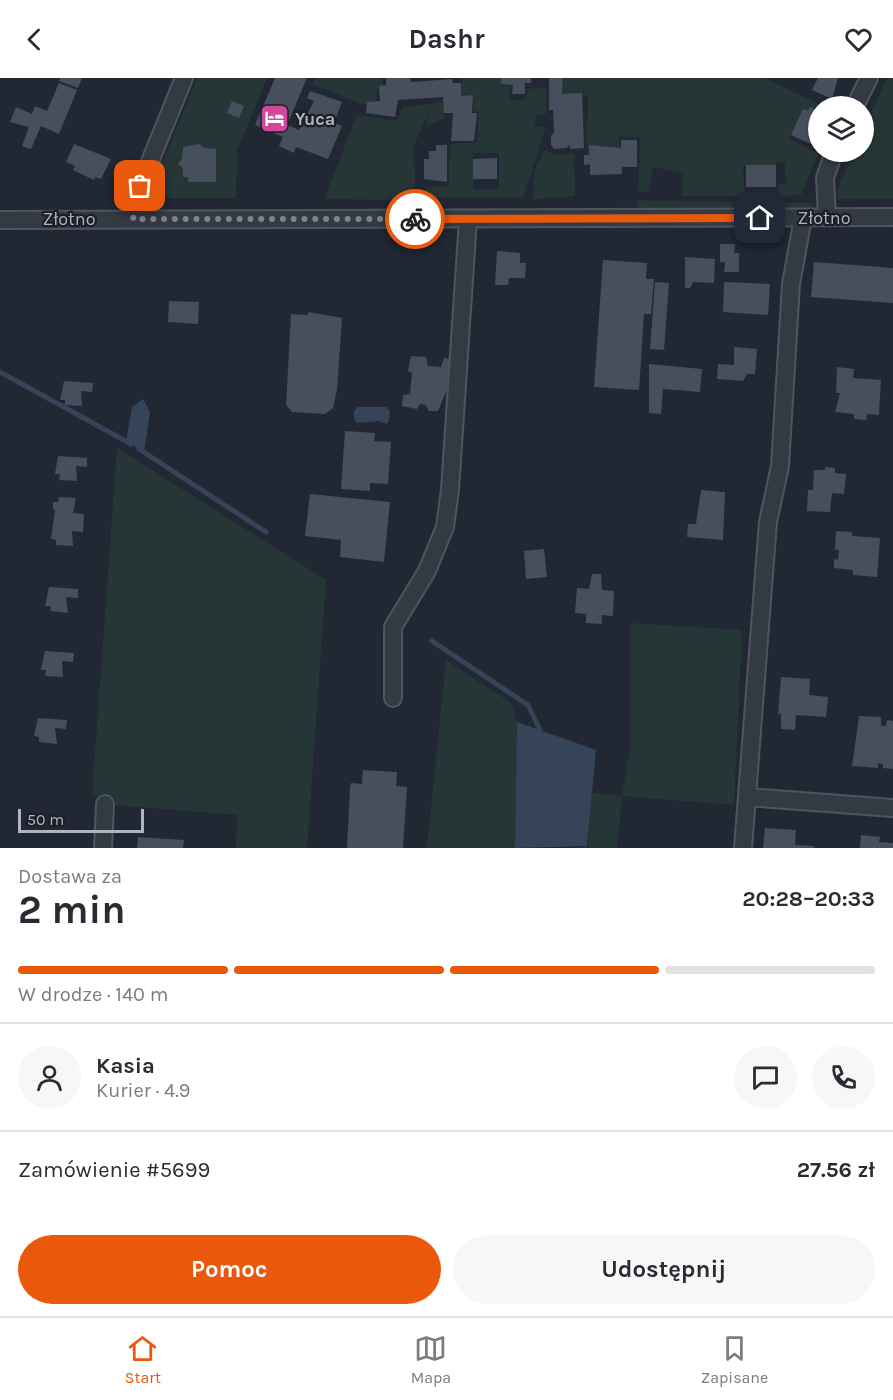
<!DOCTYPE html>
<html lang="pl">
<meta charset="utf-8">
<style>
:root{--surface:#fff;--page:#f7f7f7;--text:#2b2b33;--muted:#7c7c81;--line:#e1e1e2;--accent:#ea580c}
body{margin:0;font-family:Karla,sans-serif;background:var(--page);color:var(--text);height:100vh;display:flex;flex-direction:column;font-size:22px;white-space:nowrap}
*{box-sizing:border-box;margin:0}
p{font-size:20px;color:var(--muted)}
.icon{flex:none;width:33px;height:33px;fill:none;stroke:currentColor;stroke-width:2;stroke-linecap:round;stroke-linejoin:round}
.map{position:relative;height:770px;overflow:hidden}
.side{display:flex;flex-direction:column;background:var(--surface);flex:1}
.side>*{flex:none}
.fabs{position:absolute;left:808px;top:18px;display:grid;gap:12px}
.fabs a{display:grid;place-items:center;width:66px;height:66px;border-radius:50%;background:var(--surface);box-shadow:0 2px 4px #0004;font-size:30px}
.scale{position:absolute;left:18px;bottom:15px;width:126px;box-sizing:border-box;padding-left:6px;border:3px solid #aeb5c1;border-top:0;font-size:16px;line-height:21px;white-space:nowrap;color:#aeb5c1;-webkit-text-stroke:4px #1a1f28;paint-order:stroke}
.pin{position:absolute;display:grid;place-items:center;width:51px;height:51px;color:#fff;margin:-26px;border-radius:12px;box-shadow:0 3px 9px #0006}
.courier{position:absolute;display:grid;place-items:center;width:60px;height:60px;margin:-30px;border:4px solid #ea580c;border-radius:50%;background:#fff;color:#222;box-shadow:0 2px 8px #0007}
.summary em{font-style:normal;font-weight:700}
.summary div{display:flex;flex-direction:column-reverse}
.summary{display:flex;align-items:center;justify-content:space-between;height:102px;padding:0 18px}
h1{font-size:39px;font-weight:700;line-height:45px}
.bar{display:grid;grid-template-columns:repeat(4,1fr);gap:9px 6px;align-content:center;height:72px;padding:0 18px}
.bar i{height:8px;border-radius:4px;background:var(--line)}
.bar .current{background:var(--accent)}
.bar p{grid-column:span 4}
.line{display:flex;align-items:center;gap:15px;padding:0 18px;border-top:2px solid var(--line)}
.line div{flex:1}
.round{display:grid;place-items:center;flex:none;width:63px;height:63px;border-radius:32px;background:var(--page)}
.cta{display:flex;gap:12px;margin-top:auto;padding:12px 18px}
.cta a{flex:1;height:69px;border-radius:36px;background:var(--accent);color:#fff;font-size:24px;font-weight:700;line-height:69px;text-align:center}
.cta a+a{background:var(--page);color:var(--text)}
header{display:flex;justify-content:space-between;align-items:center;height:78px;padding:0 18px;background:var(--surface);font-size:27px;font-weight:700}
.dock{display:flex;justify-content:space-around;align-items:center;height:84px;border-top:2px solid var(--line);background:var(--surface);font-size:16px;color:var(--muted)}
.dock a{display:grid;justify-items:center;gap:3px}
.dock .current{color:var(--accent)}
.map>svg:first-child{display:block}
.green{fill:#263636;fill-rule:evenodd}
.water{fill:#364459}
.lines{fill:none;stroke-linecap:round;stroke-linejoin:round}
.stream{stroke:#364459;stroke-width:5}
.building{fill:#474f5d}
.minor-casing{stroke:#4e555f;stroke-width:20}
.minor{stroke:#343a44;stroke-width:16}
.done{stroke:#7d848f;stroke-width:6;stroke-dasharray:0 10.8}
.route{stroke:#ea580c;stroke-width:8}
.labels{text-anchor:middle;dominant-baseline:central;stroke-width:4.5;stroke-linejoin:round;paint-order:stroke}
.poi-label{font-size:18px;font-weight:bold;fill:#aeb5c1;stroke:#1a1f28;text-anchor:start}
.street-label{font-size:18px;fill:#aeb5c1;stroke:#1a1f28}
</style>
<header><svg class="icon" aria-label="back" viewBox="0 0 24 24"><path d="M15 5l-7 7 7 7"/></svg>Dashr<svg class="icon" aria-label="heart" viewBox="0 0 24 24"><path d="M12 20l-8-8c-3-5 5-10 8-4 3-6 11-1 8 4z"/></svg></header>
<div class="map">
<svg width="893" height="770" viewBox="0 0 893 770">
<rect width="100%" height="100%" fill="#212833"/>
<!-- green -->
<path class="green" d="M 197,0 L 267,0 L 237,73 L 236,120 L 153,120 L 151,113 Z
M 315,0 L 382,0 L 383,10 L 377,11 L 376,27 L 361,26 L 313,6 Z
M 462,0 L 501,0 L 501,7 L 511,8 L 509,22 L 524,22 L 528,11 L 546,9 L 547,35 L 536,38 L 535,48 L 545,49 C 540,73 530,95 524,119 L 425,120 L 425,109 L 449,108 L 450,66 L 477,64 L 479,33 L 474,33 L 473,17 L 461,18 ZM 473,75 L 499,75 L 499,111 L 473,111 Z
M 564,0 L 764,0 L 823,28 L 819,28 L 819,40 L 805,34 L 789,61 L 818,76 L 801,117 L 778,118 L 778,107 L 786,106 L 785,85 L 777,83 L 775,88 L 743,88 L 745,118 L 681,118 L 684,95 L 653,89 L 648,114 L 638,114 L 640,59 L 619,59 L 620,74 L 587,71 L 588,18 L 563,17 Z
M 887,0 L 893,0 L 893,121 L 838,121 L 837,112 L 854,74 L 864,74 L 864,51 Z
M 446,24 L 443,37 L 446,40 L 426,48 L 430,31 L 414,67 L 415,122 L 324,121 L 357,37 L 397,43 L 403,29 Z
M 545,72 L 554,77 L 574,75 L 575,118 L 533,121 L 535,91 Z
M 637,122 L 815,125 L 808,131 L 792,132 L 637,130 Z
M 117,370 L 326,502 L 307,770 L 236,770 L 237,737 L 115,727 L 115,719 L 92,717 Z
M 630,545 L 742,552 L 734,727 L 622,718 L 617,770 L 574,770 L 588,768 L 592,715 L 622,718 L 630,669 Z
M 446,582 L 511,625 L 517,644 L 515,770 L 427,770 Z"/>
<!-- water -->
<path class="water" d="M 143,321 L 150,334 L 144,374 L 126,363 L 132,329 Z
M 358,329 L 386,329 L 390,333 L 389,343 L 387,346 L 379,343 L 358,345 L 354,342 L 354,333 Z
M 517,644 L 596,672 L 587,768 L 515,770 Z"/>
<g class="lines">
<!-- stream -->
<path class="stream" d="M 0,294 L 131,366
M 139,371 L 266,454
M 432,563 L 528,627 L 540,652"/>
</g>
<!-- building -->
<path class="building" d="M 60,0 L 82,0 L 78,10 L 59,3 Z
M 275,0 L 307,0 L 287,47 L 299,52 L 314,23 L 307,20 L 310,13 L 342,24 L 335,42 L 331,41 L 330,43 L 342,48 L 328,81 L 296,69 L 294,75 L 279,68 L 283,59 L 255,47 Z
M 386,0 L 410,0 L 411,4 L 452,1 L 453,5 L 461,5 L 461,18 L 473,17 L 472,35 L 477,35 L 474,63 L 451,63 L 453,35 L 444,35 L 443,19 L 398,22 L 395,39 L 366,35 L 367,24 L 380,23 L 379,8 L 386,7 Z
M 501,0 L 531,0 L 531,5 L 525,5 L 525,16 L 512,16 L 513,7 L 501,6 Z
M 549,0 L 563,0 L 562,16 L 582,15 L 584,70 L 570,71 L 570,67 L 566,70 L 554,71 L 551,67 L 551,58 L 554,54 L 553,32 L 549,32 Z
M 818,0 L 838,0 L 832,21 L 812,12 Z
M 59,5 L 77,12 L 59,56 L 41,48 L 31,71 L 22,68 L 29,49 L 10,44 L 16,29 L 32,36 L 35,28 L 47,33 Z
M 232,23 L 244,28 L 239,40 L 227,35 Z
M 810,29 L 814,31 L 812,35 L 819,38 L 819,48 L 811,66 L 791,57 L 803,31 L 808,33 Z
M 621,62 L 637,62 L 637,89 L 622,89 L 622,96 L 590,97 L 590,86 L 584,87 L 584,77 L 589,77 L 589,67 L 621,70 Z
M 74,66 L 111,81 L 101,101 L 95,99 L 94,102 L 73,92 L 75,88 L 66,84 Z
M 199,66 L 204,70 L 216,71 L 216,104 L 188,104 L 188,99 L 183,99 L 183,90 L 178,86 L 182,81 L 183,69 Z
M 436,67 L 447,67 L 447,104 L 424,101 L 424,81 L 429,81 L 429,73 L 436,73 Z
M 497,80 L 497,101 L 473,101 L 473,81 Z
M 746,87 L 776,87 L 776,109 L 746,109 Z
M 720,166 L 735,166 L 734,175 L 739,175 L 739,194 L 724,194 L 725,184 L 720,184 Z
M 497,173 L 520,175 L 520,185 L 526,185 L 525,200 L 509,200 L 508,207 L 495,207 Z
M 685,179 L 715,181 L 714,205 L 693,204 L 690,210 L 685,210 Z
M 603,182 L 647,185 L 646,201 L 654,201 L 651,236 L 644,236 L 639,312 L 594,309 Z
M 814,184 L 893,190 L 893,225 L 811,219 Z
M 655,204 L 669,205 L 664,272 L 650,271 Z
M 724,204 L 770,206 L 768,237 L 723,234 Z
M 169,223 L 199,224 L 198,246 L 168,244 Z
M 308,234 L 342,240 L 337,312 L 333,330 L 325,336 L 292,334 L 286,327 L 291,236 L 308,237 Z
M 734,269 L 757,271 L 755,296 L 747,296 L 743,303 L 717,301 L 718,286 L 734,287 Z
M 411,278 L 426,279 L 428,288 L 441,289 L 444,280 L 451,281 L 450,304 L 438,333 L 429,333 L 426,327 L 420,326 L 417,331 L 402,328 L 403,317 L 410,316 L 412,295 L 408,293 Z
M 649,286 L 702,291 L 700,314 L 663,311 L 661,336 L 649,335 Z
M 837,289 L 854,291 L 853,300 L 881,302 L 879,337 L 867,336 L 866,342 L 854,341 L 854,336 L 835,334 L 840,315 L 836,315 Z
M 64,303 L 93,305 L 92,314 L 81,313 L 82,328 L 65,327 L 65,322 L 60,322 Z
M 345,353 L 375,355 L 374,363 L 391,364 L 388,406 L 370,405 L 370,413 L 341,411 Z
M 58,378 L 87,380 L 87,389 L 76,388 L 77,403 L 59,402 L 60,396 L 55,396 Z
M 825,389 L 835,390 L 835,395 L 846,396 L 844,416 L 832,415 L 830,434 L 807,433 L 808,412 L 813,412 L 814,392 L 825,392 Z
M 701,412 L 725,414 L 723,462 L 687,459 L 688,446 L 696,446 Z
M 310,416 L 390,424 L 384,484 L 340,479 L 341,462 L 305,458 Z
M 59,419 L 76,420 L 73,435 L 84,436 L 83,454 L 72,453 L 73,468 L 56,467 L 56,462 L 51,461 L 55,432 L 53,432 L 53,424 L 58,424 Z
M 836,453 L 852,454 L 852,458 L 880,460 L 877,499 L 853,497 L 853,492 L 834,490 L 834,481 L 838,482 L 839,472 L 835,472 Z
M 544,471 L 547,499 L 526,501 L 524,473 Z
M 592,496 L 601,496 L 602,512 L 614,513 L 613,538 L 602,537 L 602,546 L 586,545 L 586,536 L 575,535 L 577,510 L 589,511 Z
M 49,509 L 78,511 L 78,520 L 66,519 L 68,535 L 50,533 L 51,528 L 45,528 Z
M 45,573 L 74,575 L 73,584 L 62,583 L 63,599 L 45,598 L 46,592 L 41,592 Z
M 781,599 L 810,601 L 809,617 L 828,619 L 826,639 L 796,637 L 795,652 L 781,651 L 781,636 L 778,636 Z
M 859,638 L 881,639 L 881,648 L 886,648 L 887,642 L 893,643 L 893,691 L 883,690 L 883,686 L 878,685 L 878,690 L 852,688 Z
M 38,640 L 67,642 L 66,651 L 55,650 L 57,666 L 39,664 L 39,659 L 34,658 Z
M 363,692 L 397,694 L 396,708 L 407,709 L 403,770 L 347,770 L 350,709 L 351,705 L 362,706 Z
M 765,750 L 796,752 L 795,767 L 814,768 L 814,770 L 763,770 Z
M 861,757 L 880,759 L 879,764 L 893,765 L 893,770 L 860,770 Z
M 138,759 L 184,762 L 183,770 L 137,770 Z"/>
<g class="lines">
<defs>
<path id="minor" d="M 855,28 L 869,0
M 827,139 L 825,100 L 834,74
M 133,141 L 140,108 L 184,0
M 0,142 L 893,139
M 393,620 L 393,549 L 427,493 L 445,449 L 450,412 L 468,141
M 747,719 L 893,730
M 103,770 L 105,726
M 743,770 L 768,444 L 780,388 L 791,206 L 803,140"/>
</defs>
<!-- minor casing -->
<use href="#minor" class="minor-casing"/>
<!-- minor -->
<use href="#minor" class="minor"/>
</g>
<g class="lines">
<!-- done -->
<path class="done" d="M 140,108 L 133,141 L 415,141"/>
<!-- route -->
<path class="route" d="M 415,141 L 760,140"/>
</g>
<!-- icons -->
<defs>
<symbol id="hotel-square" viewBox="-11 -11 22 22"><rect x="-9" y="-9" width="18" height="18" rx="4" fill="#d1479c" stroke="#1a1f28"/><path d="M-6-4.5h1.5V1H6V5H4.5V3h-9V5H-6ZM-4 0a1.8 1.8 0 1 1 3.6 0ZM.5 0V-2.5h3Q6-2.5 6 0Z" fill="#fff"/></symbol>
</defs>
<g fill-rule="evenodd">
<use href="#hotel-square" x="258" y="24" width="33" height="33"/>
</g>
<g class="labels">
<!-- poi labels -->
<g class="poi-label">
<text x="295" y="41">Yuca</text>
</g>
<!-- street labels -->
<g class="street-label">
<text x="824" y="140">Złotno</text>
<text x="69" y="141">Złotno</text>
</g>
</g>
</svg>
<div class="fabs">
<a><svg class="icon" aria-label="layers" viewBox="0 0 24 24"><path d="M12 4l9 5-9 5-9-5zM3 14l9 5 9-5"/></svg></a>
</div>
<div class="scale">50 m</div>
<div class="pin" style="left:140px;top:108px;background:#ea580c"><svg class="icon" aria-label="bag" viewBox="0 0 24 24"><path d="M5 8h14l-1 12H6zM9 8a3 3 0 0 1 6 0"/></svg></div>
<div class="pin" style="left:760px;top:140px;background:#1f2937"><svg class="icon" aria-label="home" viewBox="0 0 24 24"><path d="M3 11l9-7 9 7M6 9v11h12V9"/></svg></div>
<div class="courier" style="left:415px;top:141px"><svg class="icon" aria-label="bike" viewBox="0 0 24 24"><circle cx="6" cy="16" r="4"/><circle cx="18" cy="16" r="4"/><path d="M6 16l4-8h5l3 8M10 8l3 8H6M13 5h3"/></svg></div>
</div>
<section class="side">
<div class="summary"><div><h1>2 min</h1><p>Dostawa za</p></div><em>20:28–20:33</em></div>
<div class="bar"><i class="current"></i><i class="current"></i><i class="current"></i><i></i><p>W drodze · 140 m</p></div>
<div class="line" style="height:108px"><a class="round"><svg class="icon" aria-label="person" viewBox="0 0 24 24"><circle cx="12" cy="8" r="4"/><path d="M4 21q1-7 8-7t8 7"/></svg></a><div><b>Kasia</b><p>Kurier · 4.9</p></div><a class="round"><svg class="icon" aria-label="chat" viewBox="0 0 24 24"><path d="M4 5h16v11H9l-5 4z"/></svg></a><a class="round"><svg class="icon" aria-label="phone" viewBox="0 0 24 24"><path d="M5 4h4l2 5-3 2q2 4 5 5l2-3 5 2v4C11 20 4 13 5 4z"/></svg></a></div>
<div class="line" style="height:78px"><div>Zamówienie #5699</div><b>27.56 zł</b></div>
<div class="cta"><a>Pomoc</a><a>Udostępnij</a></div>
</section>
<nav class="dock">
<a class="current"><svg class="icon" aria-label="home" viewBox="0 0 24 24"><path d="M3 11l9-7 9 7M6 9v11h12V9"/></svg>Start</a>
<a><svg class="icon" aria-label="map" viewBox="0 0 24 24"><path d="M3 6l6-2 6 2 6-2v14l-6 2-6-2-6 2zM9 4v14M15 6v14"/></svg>Mapa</a>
<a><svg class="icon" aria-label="saved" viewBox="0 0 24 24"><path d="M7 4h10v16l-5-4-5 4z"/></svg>Zapisane</a>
</nav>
